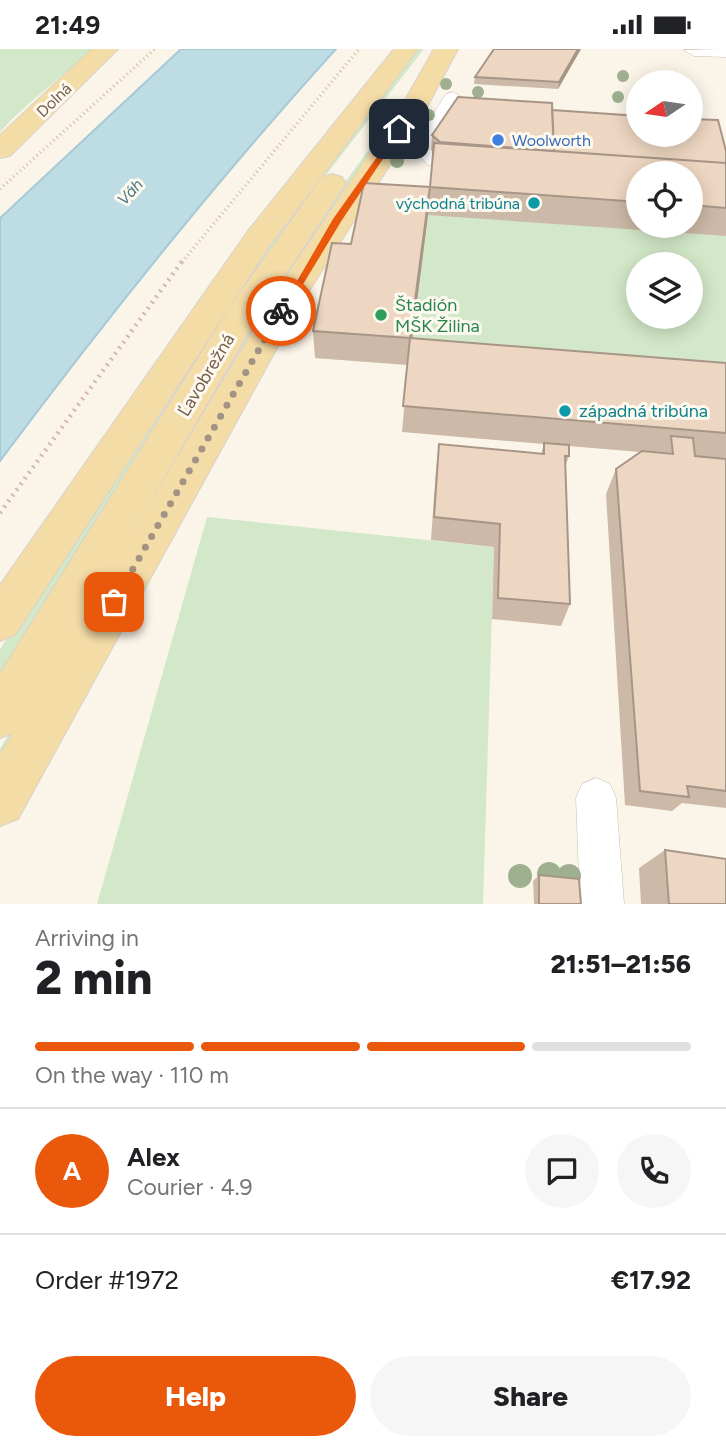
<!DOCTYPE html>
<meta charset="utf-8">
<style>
:root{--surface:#fff;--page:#f6f6f6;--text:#202124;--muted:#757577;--line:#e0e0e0;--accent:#ea580c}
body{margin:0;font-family:Figtree,sans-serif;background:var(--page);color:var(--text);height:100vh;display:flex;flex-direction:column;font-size:26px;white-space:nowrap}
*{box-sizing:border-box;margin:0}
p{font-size:23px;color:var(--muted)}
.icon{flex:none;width:38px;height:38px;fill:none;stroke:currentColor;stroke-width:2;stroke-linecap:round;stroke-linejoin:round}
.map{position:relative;height:855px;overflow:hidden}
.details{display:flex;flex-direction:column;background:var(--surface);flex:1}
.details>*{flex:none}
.needle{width:46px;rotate:257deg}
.buttons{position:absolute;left:626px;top:21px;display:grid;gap:14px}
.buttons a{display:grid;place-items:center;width:77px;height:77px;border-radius:50%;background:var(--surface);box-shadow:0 4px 18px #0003;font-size:35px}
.pin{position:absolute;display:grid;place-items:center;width:60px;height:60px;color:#fff;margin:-30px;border-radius:14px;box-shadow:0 4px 10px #0006}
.courier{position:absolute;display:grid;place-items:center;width:70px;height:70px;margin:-35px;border:5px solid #ea580c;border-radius:50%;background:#fff;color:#222;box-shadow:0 2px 9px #0007}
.headline em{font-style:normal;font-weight:800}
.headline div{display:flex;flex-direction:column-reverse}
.headline{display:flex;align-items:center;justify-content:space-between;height:119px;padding:0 35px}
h1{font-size:46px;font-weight:800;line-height:52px}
.bar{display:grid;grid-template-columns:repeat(4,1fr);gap:10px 7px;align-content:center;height:84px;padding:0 35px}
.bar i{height:9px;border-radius:5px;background:var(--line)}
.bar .on{background:var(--accent)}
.bar p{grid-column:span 4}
.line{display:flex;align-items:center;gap:18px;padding:0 35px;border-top:2px solid var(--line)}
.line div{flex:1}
.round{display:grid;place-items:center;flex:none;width:74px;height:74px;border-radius:37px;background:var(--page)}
.cta{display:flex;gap:14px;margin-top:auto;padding:14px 35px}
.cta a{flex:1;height:80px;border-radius:42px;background:var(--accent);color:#fff;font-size:28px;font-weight:800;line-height:80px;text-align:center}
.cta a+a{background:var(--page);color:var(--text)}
.status{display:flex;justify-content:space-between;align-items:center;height:49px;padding:0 35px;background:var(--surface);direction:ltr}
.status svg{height:19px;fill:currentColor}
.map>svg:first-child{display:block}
.green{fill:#d3e8c8;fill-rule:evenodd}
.water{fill:#bedce4;stroke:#a5cad5;stroke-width:2}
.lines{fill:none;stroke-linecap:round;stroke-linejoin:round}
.minor-casing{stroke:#ccbeaf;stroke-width:1}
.major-casing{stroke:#d8d2cd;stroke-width:2}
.path-far1{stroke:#d4baa5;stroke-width:3.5;stroke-dasharray:1 3.5;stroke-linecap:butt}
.path{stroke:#d4baa5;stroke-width:4.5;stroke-dasharray:2 5;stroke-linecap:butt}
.minor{fill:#fff;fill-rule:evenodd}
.major{fill:#f4dca7;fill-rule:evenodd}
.tree{fill:#9fb090}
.wall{fill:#cdb9a7;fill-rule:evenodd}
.shaded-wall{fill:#a79688}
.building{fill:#eed7c2;stroke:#a79688;stroke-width:2}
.route{fill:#ea580c}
.done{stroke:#a39384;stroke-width:7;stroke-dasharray:0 12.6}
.shop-dot{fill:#3f7fe0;stroke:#fef9ef;stroke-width:2.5}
.culture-dot{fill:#0f9aa8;stroke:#fef9ef;stroke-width:2.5}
.leisure-dot{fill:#2e9e5b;stroke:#fef9ef;stroke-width:2.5}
.labels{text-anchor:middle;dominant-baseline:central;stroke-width:6;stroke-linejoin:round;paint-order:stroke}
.far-street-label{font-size:16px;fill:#745e4e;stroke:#fef9ef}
.far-shop-label{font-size:16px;fill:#366cbe;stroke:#fef9ef;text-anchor:start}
.far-water-label{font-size:16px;font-style:italic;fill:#497885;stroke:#fef9ef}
.far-culture-label{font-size:16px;fill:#0d838f;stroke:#fef9ef;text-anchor:end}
.leisure-label{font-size:18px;fill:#27864d;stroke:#fef9ef;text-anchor:start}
.street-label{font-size:18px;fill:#745e4e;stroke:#fef9ef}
.culture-label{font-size:18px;fill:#0d838f;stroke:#fef9ef;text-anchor:start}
</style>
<div class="status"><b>21:49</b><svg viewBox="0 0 49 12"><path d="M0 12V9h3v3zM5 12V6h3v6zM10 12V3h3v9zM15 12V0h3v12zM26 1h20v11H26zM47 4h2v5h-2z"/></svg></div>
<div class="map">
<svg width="726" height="855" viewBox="0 0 726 855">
<rect width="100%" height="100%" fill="#fbf5e9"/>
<!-- green -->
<path class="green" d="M 0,0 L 92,0 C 62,29 28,52 0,83 Z
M 416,0 L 424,0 L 322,131 L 0,637 L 0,600 L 233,245 Z
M 405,52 L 0,719 L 0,700 C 129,483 251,252 405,52 Z
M 432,122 L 639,177 L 691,177 L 726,142 L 726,411 L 408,316 L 315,309 L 428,166 ZM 639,215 L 691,215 L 691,268 L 639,268 Z
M 207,468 L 494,498 L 483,855 L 97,855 Z"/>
<!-- water -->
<path class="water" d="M 181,0 L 336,0 C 217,131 106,270 0,412 L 0,169 Z"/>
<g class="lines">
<defs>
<path id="minor" d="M 726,0 L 726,8 L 694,7 L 684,1 Z
M 453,43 L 463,49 L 435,97 L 443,105 L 481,110 L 484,115 L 481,120 L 473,122 L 428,116 L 412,98 L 446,45 Z
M 596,729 L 610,735 L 616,749 L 624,855 L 580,855 L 576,749 L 582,735 Z"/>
<path id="major" d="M 92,0 L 118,0 L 10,107 L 0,109 L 0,86 Z
M 394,0 L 418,0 L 270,196 L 15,586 L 0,592 L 0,536 L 248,182 Z
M 434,0 L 458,0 L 427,58 L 305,248 L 18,770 L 0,777 L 0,705 L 13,684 L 0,689 L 0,624 L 232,255 L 322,128 L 332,125 L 342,128 L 346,134 L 257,269 L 131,485 L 279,238 L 401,58 Z"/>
</defs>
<!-- minor casing -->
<use href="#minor" class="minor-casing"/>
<!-- major casing -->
<use href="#major" class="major-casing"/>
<!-- path-far1 -->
<path class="path-far1" d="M 0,140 L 155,0
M 182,213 L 359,0"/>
<!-- path -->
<path class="path" d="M 0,464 L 183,211"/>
<!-- minor -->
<use href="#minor" class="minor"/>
<!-- major -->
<use href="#major" class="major"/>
</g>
<!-- trees -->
<g class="tree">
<circle cx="623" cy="27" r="6"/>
<circle cx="446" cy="35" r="6"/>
<circle cx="478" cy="43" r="6"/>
<circle cx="618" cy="48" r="6"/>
<circle cx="429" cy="66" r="6"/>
<circle cx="408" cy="96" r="7"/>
<circle cx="397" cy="112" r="7"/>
<circle cx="549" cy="825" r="12"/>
<circle cx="520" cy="827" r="12"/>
<circle cx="569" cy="827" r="12"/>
</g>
<!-- wall -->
<path class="wall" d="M 581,0 L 558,40 L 474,35 L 475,28 Z
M 552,61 L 726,102 L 726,187 L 428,166 L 433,103 L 431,101 L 432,86 ZM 639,124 L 691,124 L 691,177 L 639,177 Z
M 428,166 L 412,289 L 726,314 L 726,759 L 682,754 L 672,762 L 625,756 L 606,445 L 616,420 L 640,403 L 569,397 L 569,407 L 565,418 L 570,555 L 561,577 L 492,570 L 494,498 L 431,491 L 436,421 L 439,395 L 541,405 L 544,395 L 402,383 L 408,316 L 315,309 L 313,282 L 351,195 Z
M 665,801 L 726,855 L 641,855 L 639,819 Z
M 539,826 L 581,855 L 534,855 L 533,832 Z"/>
<!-- shaded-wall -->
<path class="shaded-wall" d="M 578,0 L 581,0 L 558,40 L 559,33 Z
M 430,138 L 428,166 L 409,316 L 410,289 Z"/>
<!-- building -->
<path class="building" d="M 494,0 L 578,0 L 559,33 L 475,28 Z
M 458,48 L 552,54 L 554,102 L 440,93 L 432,86 Z
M 552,61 L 639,67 L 639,86 L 691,86 L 691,70 L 718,71 L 726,102 L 726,114 L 554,102 Z
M 434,94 L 726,114 L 726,159 L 691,156 L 691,124 L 639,124 L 639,153 L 430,138 Z
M 364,134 L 430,138 L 410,289 L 313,282 L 332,194 L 351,195 Z
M 410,289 L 726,314 L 726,384 L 403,357 Z
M 671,387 L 693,389 L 695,407 L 726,410 L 726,742 L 687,737 L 689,748 L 640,742 L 616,420 L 642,402 L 673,405 Z
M 544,394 L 569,396 L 569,407 L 565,407 L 570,555 L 498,549 L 500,475 L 434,468 L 439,395 L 544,405 Z
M 665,801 L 726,810 L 726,855 L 669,855 Z
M 539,826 L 579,830 L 581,855 L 539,855 Z"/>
<!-- route -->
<path class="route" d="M 399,77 L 403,80 L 342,171 L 285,265 L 278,265 L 333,170 Z"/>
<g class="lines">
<!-- done -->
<path class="done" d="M 114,553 L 281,262"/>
</g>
<!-- markers -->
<circle class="shop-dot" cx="498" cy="91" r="7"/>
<g class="culture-dot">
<circle cx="534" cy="154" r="7"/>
<circle cx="565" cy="362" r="7"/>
</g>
<circle class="leisure-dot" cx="381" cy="266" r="7"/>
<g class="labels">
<!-- far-street labels -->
<g class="far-street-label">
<text transform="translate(54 51) rotate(-44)">Dolná</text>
</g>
<!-- far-shop labels -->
<g class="far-shop-label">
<text x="512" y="91">Woolworth</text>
</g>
<!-- far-water labels -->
<g class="far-water-label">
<text transform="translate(130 143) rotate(-48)">Váh</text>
</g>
<!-- far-culture labels -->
<g class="far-culture-label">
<text x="520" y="154">východná tribúna</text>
</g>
<!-- leisure labels -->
<g class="leisure-label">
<text x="395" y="256">Štadión<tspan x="395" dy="21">MŠK Žilina</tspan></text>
</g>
<!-- street labels -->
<g class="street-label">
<text transform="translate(206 326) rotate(-59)">Ľavobrežná</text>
</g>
<!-- culture labels -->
<g class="culture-label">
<text x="579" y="362">západná tribúna</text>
</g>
</g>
</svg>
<div class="buttons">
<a><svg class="needle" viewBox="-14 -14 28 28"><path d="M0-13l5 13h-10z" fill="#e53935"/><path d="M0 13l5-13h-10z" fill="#757577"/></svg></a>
<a><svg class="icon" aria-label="locate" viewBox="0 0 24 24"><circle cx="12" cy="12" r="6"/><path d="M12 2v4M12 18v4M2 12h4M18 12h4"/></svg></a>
<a><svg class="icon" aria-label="layers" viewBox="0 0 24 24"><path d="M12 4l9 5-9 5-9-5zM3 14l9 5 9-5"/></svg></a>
</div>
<div class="pin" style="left:114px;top:553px;background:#ea580c"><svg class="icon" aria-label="bag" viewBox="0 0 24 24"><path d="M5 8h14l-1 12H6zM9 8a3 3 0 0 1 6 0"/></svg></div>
<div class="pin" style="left:399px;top:80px;background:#1f2937"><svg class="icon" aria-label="home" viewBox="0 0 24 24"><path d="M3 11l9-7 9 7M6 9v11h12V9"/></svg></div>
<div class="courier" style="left:281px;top:262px"><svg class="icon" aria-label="bike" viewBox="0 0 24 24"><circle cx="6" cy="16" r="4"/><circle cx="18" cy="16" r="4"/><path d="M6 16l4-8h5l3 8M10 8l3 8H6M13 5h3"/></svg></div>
</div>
<section class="details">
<div class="headline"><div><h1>2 min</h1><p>Arriving in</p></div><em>21:51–21:56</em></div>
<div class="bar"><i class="on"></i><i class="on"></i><i class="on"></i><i></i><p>On the way · 110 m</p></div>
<div class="line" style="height:126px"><b class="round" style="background:var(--accent);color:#fff">A</b><div><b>Alex</b><p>Courier · 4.9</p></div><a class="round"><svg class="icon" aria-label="chat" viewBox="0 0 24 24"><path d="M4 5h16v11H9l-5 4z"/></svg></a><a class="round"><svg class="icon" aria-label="phone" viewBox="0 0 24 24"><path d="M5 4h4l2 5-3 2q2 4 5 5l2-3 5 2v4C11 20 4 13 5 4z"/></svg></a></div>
<div class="line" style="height:91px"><div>Order #1972</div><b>€17.92</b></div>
<div class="cta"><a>Help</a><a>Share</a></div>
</section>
